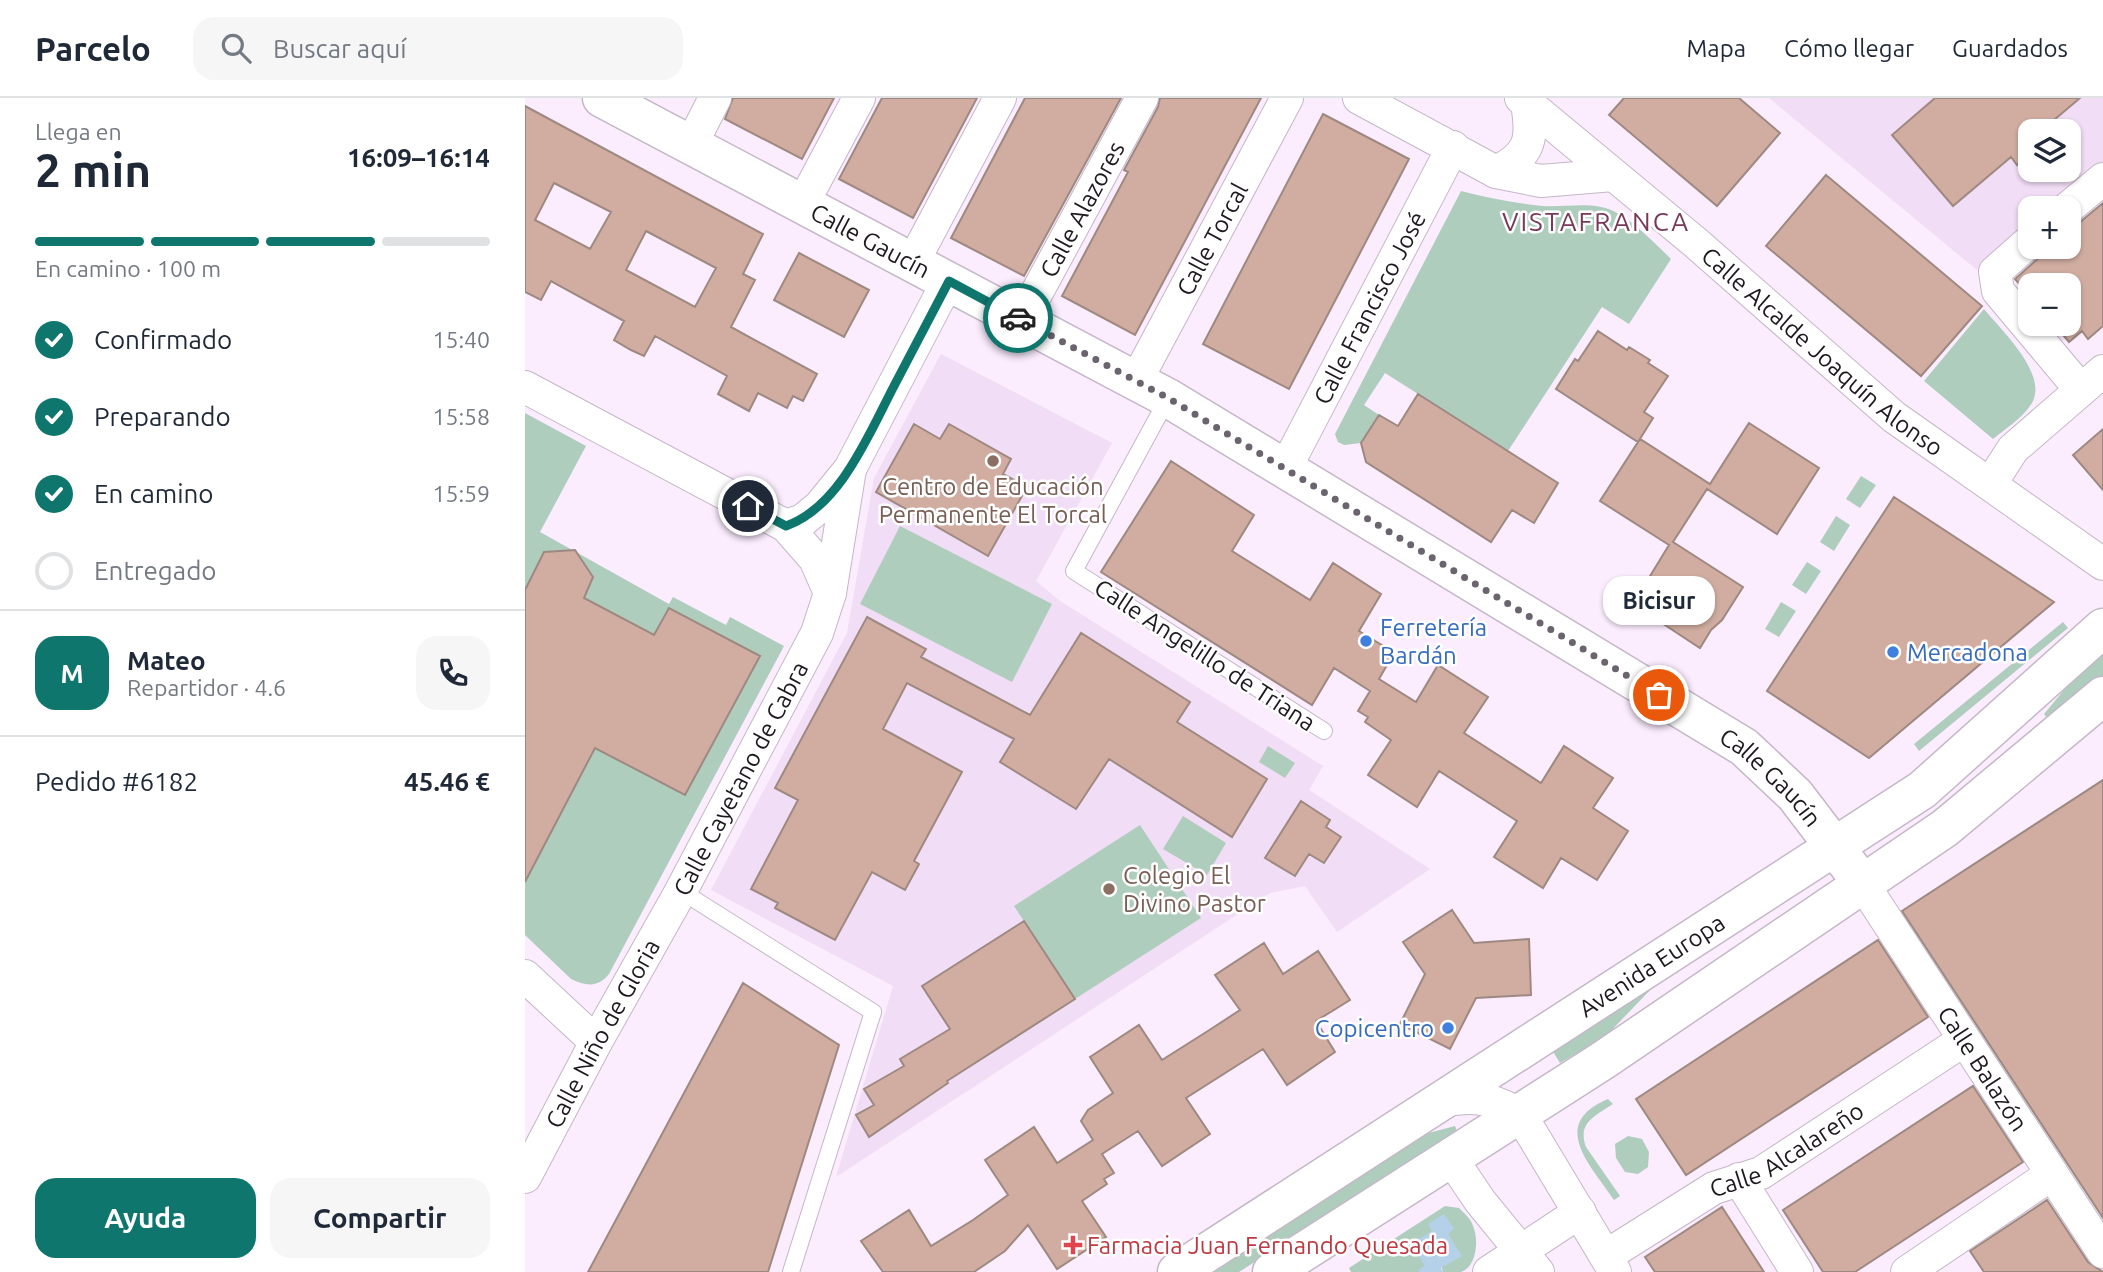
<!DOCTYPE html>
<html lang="es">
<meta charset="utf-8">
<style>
:root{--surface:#fff;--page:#f6f6f7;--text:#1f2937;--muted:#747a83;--line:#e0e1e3;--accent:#0f766e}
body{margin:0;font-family:Ubuntu,sans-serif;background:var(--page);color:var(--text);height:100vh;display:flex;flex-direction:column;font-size:26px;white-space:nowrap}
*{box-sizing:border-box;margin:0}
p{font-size:23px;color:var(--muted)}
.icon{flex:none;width:38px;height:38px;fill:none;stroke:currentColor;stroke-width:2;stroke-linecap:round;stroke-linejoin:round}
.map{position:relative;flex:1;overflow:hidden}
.side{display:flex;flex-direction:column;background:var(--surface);width:525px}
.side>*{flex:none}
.controls{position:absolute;left:1493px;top:21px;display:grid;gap:14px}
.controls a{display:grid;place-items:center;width:63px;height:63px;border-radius:14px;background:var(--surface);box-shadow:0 2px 5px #0004;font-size:35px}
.pin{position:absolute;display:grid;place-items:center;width:60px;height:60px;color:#fff;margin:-30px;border:4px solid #fff;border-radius:50%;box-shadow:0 2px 7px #0007}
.courier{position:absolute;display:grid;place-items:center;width:70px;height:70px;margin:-35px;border:5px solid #0f766e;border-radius:50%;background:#fff;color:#222;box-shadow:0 2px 9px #0007}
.bubble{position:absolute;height:49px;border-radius:21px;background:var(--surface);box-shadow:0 2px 5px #0004;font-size:23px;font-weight:600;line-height:49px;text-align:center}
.summary em{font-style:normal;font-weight:600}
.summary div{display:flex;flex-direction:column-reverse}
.summary{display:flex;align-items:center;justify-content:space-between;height:119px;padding:0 35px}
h1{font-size:46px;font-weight:600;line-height:52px}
.bar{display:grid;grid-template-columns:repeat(4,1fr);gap:10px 7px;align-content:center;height:84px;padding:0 35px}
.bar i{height:9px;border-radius:5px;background:var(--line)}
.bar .active{background:var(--accent)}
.bar p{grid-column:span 4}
.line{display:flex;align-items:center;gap:18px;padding:0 35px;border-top:2px solid var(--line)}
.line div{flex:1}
.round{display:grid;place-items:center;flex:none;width:74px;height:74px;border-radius:21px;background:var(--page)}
ol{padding:0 35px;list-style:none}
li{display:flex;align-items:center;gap:21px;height:77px}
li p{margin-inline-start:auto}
li .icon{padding:7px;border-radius:50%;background:var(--accent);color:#fff;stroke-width:4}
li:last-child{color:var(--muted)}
li i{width:38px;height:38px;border:4px solid var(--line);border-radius:50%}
.primary-button{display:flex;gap:14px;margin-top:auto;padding:14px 35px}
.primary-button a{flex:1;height:80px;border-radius:21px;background:var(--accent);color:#fff;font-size:28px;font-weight:600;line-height:80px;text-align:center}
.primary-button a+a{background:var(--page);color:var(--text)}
header{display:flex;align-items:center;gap:42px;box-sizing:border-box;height:98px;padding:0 35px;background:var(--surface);border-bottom:2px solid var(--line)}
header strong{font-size:33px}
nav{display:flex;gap:38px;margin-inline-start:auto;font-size:24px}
.search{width:490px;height:63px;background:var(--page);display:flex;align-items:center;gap:18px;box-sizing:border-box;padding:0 24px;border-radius:21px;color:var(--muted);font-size:26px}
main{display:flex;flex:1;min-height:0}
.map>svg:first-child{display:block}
.built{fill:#f1ddf5;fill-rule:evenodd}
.green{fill:#afcdbd}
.water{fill:#b5d1ea}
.building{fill:#d1ada1;stroke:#9e8982;stroke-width:2;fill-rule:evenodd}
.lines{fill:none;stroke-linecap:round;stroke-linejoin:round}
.lane-casing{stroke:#c4b7c8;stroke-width:18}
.street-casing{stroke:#c4b7c8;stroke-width:34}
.secondary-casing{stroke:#c4b7c8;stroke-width:41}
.lane{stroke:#fff;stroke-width:16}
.street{stroke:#fff;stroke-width:32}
.secondary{stroke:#fff;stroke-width:38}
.done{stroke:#6b636d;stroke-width:7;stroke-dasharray:0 12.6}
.route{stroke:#0f766e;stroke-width:9}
.education-dot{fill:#8d6e63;stroke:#fff;stroke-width:2.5}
.shop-dot{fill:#3f7fe0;stroke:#fff;stroke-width:2.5}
.health-dot{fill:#e0444e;stroke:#fff;stroke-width:2.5}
.labels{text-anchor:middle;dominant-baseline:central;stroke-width:5;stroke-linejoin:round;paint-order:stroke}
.street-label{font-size:24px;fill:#1e191f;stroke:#fff}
.education-label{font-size:24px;fill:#785e54;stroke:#fff}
.shop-label{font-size:24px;fill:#366cbe;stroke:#fff;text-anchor:start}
.health-label{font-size:24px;fill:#be3a42;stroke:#fff;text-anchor:start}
.neighbourhood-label{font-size:26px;letter-spacing:2px;fill:#7a3858;stroke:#fff}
</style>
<header>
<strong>Parcelo</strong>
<div class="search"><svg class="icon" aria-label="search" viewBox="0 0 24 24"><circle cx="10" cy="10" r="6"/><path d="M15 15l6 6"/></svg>Buscar aquí</div>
<nav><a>Mapa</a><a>Cómo llegar</a><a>Guardados</a></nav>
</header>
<main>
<section class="side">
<div class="summary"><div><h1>2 min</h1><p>Llega en</p></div><em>16:09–16:14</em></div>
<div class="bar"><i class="active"></i><i class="active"></i><i class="active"></i><i></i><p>En camino · 100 m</p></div>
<ol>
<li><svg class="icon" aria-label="check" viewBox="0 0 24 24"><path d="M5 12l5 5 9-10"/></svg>Confirmado<p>15:40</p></li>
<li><svg class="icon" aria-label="check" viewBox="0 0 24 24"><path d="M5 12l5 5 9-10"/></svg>Preparando<p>15:58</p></li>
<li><svg class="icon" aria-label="check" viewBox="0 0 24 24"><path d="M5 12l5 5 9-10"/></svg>En camino<p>15:59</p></li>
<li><i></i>Entregado</li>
</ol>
<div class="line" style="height:126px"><b class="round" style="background:var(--accent);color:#fff">M</b><div><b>Mateo</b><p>Repartidor · 4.6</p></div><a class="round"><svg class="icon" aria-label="phone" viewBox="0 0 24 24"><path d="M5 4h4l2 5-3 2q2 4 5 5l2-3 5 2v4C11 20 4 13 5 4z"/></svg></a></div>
<div class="line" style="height:91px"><div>Pedido #6182</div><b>45.46 €</b></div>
<div class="primary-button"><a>Ayuda</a><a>Compartir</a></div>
</section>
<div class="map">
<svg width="1578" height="1174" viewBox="0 0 1578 1174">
<rect width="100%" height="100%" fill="#fbecfe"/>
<!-- built -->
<path class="built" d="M 1244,0 L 1578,0 L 1578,65 L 1525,110 L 1505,110 L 1505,127 L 1452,172 ZM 1505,33 L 1544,33 L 1544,72 L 1505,72 Z
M 416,256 L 587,345 L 511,483 L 535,503 L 798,668 L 784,692 L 905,771 L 812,834 L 780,788 L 745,795 L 311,1079 L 368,888 L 186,792 L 322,535 L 349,380 Z"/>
<!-- green -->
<path class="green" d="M 936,93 C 963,100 990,105 1017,108 C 1042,110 1069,102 1092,115 C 1112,127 1130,145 1146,161 L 1104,226 L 1077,209 L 983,353 L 860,275 L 839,307 L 854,317 L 836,345 L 819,347 L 813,344 L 810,336 Z
M 1459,211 C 1476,232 1527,279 1505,308 C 1496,321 1480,331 1468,341 L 1399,283 Z
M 0,315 L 61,348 L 15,434 L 144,506 L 148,499 L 201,527 L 205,519 L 259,548 L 84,876 C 73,890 61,888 46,881 L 0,837 Z
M 1336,378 L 1351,387 L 1335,410 L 1321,401 Z
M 1311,418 L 1325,427 L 1309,453 L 1295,444 Z
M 375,428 L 527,506 L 487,584 L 335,506 Z
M 1282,464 L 1296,473 L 1281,496 L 1267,487 Z
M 1256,504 L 1271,513 L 1254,539 L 1240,531 Z
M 1538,524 L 1543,530 L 1394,653 L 1389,646 Z
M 1578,555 L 1578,578 L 1529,621 L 1522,620 L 1519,616 L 1544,586 Z
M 743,648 L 770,665 L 760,680 L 734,664 Z
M 658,718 L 701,745 L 682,777 L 638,751 Z
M 615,727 L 676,820 L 550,901 L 489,808 Z
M 1130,887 L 1081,938 L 1035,965 L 1027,952 Z
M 1083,1001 L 1088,1006 C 1070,1018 1052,1025 1061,1049 L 1095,1098 L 1089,1102 C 1066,1068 1023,1026 1083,1001 Z
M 930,1028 L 932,1033 L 714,1174 L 689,1174 L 900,1036 Z
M 1103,1038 L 1117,1041 L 1124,1054 L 1123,1069 L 1113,1076 L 1100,1074 L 1091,1060 L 1090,1046 Z
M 920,1108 L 934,1110 C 940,1116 946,1121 948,1128 C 954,1141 952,1169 936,1174 C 931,1174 923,1174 918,1174 L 907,1133 L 900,1168 L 894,1172 L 894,1174 L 826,1174 L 824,1170 Z"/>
<!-- water -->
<path class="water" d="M 919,1116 L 929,1131 L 923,1136 L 937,1158 L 916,1170 L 918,1174 L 894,1174 L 893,1172 L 900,1168 L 886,1146 L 907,1133 L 903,1126 Z"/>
<!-- building -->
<path class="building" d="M 208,0 L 309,0 L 277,61 L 200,21 Z
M 357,0 L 452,0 L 388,120 L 314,81 Z
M 500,0 L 596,0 L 499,178 L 426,140 Z
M 635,0 L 736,0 L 610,237 L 537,198 L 603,74 L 599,72 L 633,9 Z
M 1099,0 L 1214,0 L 1255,35 L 1192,108 L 1084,17 Z
M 1410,0 L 1555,0 L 1516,33 L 1505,33 L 1505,56 L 1492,67 L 1486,59 L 1428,108 L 1367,37 Z
M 0,8 L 238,136 L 218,176 L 230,182 L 206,229 L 292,276 L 278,303 L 268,298 L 262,310 L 233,295 L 224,313 L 193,296 L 202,278 L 130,238 L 119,258 L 106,252 L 89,242 L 99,223 L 26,183 L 16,202 L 0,194 ZM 29,85 L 86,114 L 65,151 L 10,122 ZM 121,133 L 191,170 L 170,209 L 101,172 Z
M 798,16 L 884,61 L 764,291 L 678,246 Z
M 1301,77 L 1457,208 L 1396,278 L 1241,148 Z
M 1578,105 L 1578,228 L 1563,241 L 1557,233 L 1544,244 L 1529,226 L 1544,226 L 1544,187 L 1505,187 L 1505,198 L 1490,181 L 1517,157 L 1522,149 L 1544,149 L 1544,128 L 1555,124 Z
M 274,155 L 344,192 L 319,239 L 249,202 Z
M 1073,233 L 1102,252 L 1104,249 L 1125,262 L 1123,265 L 1143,278 L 1119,314 L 1128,320 L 1113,344 L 1031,291 L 1050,261 L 1053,263 Z
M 893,296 L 1033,385 L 1009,425 L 987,412 L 966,444 L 841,364 L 836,345 L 854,317 L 873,328 Z
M 1224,325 L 1294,370 L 1252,436 L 1182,391 L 1148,444 L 1218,489 L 1197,522 L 1186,532 L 1175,550 L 1108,506 L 1144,447 L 1075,403 L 1115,341 L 1185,386 Z
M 389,326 L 415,341 L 424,326 L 486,361 L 478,376 L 502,389 L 463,458 L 351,394 Z
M 1578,331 L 1578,392 L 1548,357 Z
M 646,363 L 729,417 L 707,453 L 785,502 L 808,465 L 856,496 L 834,533 L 860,549 L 856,554 L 866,560 L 854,581 L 891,604 L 913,567 L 963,599 L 939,635 L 1016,685 L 1039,648 L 1088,680 L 1068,710 L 1103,733 L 1072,782 L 1036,760 L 1018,790 L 969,759 L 992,723 L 914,673 L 892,709 L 843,677 L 866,642 L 840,624 L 843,619 L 833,613 L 845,593 L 809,570 L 787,607 L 576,474 Z
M 1369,399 L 1529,504 L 1344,660 L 1242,593 Z
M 50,452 L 68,479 L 59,500 L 129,537 L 144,510 L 235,558 L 160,697 L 70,650 L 0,784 L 0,492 L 19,454 Z
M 342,519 L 401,551 L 396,559 L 505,617 L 556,535 L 665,604 L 652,624 L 742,681 L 707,739 L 584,661 L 551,711 L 475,664 L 489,641 L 382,585 L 358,631 L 437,674 L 389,763 L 394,766 L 380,792 L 347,774 L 310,842 L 250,810 L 253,805 L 226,791 L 273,702 L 250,690 Z
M 1578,682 L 1578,1120 L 1377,813 Z
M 776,703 L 805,722 L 801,729 L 816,739 L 799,765 L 784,756 L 770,778 L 740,760 Z
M 927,812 L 949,845 L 1004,841 L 1006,897 L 951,900 L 925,951 L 875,926 L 900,876 L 878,844 Z
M 499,823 L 550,901 L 422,983 L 423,985 L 344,1039 L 331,1017 L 349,1007 L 339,991 L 379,968 L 375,961 L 425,931 L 397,888 Z
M 1353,842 L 1403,919 L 1161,1077 L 1111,1001 Z
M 739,845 L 758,876 L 793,853 L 825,902 L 791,923 L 810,954 L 762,987 L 738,951 L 661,1000 L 685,1036 L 637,1068 L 613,1033 L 577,1056 L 589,1075 L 579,1081 L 582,1086 L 557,1103 L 581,1139 L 532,1171 L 503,1127 L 480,1153 L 449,1174 L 358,1174 L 336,1143 L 384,1112 L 406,1148 L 448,1122 L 483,1097 L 460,1062 L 509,1029 L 532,1065 L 568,1042 L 556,1023 L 563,1012 L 588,995 L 565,959 L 614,927 L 637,962 L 686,931 L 715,912 L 690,877 Z
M 218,885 L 314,947 L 243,1174 L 63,1174 Z
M 1448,988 L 1498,1064 L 1330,1174 L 1298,1174 L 1258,1112 Z
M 1522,1102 L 1563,1164 L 1578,1174 L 1459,1174 L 1445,1153 Z
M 1197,1109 L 1239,1174 L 1130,1174 L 1120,1159 Z"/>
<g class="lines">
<defs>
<path id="lane" d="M 643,300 L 549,473 L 799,633
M 156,793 L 348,914 L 266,1174"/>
<g id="street">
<path d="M 834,0 L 971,74 L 1016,83 L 1088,77"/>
<path id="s1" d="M 996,0 L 1171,145 L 1369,319 L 1578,466"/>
<path d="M 166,47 L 190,0"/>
<path d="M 971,74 C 1006,57 1008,41 1002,5"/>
<path d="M 277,107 L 334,0"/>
<path d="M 1543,110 L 1578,81"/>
<path d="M 1505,143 L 1470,174 L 1473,193 L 1556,292"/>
<path d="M 388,164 L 475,0"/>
<path id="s2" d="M 497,222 L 617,0"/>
<path id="s3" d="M 611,283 L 762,0"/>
<path d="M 0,289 L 261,428 L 290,461 L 305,495"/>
<path id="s4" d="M 760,371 L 928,49"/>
<path d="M 1466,385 L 1488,351 L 1578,273"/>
<path d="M 261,428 L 278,422 L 294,409 L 325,371 L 423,183"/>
<path id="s5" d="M 1338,786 L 1578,1154"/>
<path d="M 0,878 L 71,944"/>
<path d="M 915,1003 C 952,997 961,999 995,1016 L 1090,1174"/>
<path d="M 926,1060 L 955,1103 L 1013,1174"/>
<path id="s6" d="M 0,1079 L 71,944 L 156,793 L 292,535 L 305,495 L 325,371"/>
<path d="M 1214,1081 L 1272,1174"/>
<path id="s7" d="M 1081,1158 L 1189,1090 L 1236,1075 L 1439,942"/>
<path d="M 964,1174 L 1055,1114"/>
<path d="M 1382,1174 L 1527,1076"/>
</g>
<g id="secondary">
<path id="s8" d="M 77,0 L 643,300 L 1219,649 L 1270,697 L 1338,786"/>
<path id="s9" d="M 652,1174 L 1397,692 L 1578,530"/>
<path d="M 747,1174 L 1077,963 L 1420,730 L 1578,598"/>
</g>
</defs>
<!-- lane casing -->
<use href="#lane" class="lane-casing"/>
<!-- street casing -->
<use href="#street" class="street-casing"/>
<!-- secondary casing -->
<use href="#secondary" class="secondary-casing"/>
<!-- lane -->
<use href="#lane" class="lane"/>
<!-- street -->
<use href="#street" class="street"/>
<!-- secondary -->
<use href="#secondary" class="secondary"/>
</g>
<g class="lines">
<!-- done -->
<path class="done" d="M 493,220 L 643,300 L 1134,597"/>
<!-- route -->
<path class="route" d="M 223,408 L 261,428 C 315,409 344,336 369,288 C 387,253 406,218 424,183 L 493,220"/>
</g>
<!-- markers -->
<g class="education-dot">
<circle cx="468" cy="363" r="7"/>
<circle cx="584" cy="791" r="7"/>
</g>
<g class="shop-dot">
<circle cx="841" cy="543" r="7"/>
<circle cx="1368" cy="554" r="7"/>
<circle cx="923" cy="930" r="7"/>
</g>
<path class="health-dot" d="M544.5 1136.5h7v7h7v7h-7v7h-7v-7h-7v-7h7z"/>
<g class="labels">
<!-- street labels -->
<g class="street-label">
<text stroke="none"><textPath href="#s2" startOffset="126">Calle Alazores</textPath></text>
<text stroke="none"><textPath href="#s3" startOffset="161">Calle Torcal</textPath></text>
<text stroke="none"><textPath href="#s8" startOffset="304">Calle Gaucín</textPath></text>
<text stroke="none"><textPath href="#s4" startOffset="182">Calle Francisco José</textPath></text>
<text stroke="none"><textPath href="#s1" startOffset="394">Calle Alcalde Joaquín Alonso</textPath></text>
<text transform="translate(680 557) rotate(33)">Calle Angelillo de Triana</text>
<text stroke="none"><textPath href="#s6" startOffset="453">Calle Cayetano de Cabra</textPath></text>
<text stroke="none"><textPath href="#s8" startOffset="1354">Calle Gaucín</textPath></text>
<text stroke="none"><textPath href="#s9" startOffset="565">Avenida Europa</textPath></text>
<text stroke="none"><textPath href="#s6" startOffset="163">Calle Niño de Gloria</textPath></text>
<text stroke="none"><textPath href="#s5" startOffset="220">Calle Balazón</textPath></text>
<text stroke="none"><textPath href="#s7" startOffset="210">Calle Alcalareño</textPath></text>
</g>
<!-- education labels -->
<g class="education-label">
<text x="468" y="388">Centro de Educación<tspan x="468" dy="28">Permanente El Torcal</tspan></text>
<text x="598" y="777" text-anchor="start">Colegio El<tspan x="598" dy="28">Divino Pastor</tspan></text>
</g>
<!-- shop labels -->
<g class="shop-label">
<text x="855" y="529">Ferretería<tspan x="855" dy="28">Bardán</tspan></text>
<text x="1382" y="554">Mercadona</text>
<text x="909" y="930" text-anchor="end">Copicentro</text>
</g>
<!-- health labels -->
<g class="health-label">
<text x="562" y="1147">Farmacia Juan Fernando Quesada</text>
</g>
<!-- neighbourhood labels -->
<g class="neighbourhood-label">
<text x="1071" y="123">VISTAFRANCA</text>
</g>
</g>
</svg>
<div class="controls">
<a><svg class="icon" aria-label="layers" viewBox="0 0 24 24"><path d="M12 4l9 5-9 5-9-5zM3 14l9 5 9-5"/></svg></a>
<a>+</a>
<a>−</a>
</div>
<div class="pin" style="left:1134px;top:597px;background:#ea580c"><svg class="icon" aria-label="bag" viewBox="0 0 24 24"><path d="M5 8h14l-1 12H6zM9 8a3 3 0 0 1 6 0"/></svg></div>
<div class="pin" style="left:223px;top:408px;background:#1f2937"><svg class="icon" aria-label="home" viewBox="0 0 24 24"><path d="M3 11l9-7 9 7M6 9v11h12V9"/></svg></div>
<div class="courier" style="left:493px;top:220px"><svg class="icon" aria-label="car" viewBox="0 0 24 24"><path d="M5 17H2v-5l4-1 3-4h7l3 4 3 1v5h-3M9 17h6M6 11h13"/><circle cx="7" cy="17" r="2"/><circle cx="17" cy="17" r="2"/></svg></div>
<div class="bubble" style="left:1078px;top:478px;width:112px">Bicisur</div>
</div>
</main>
